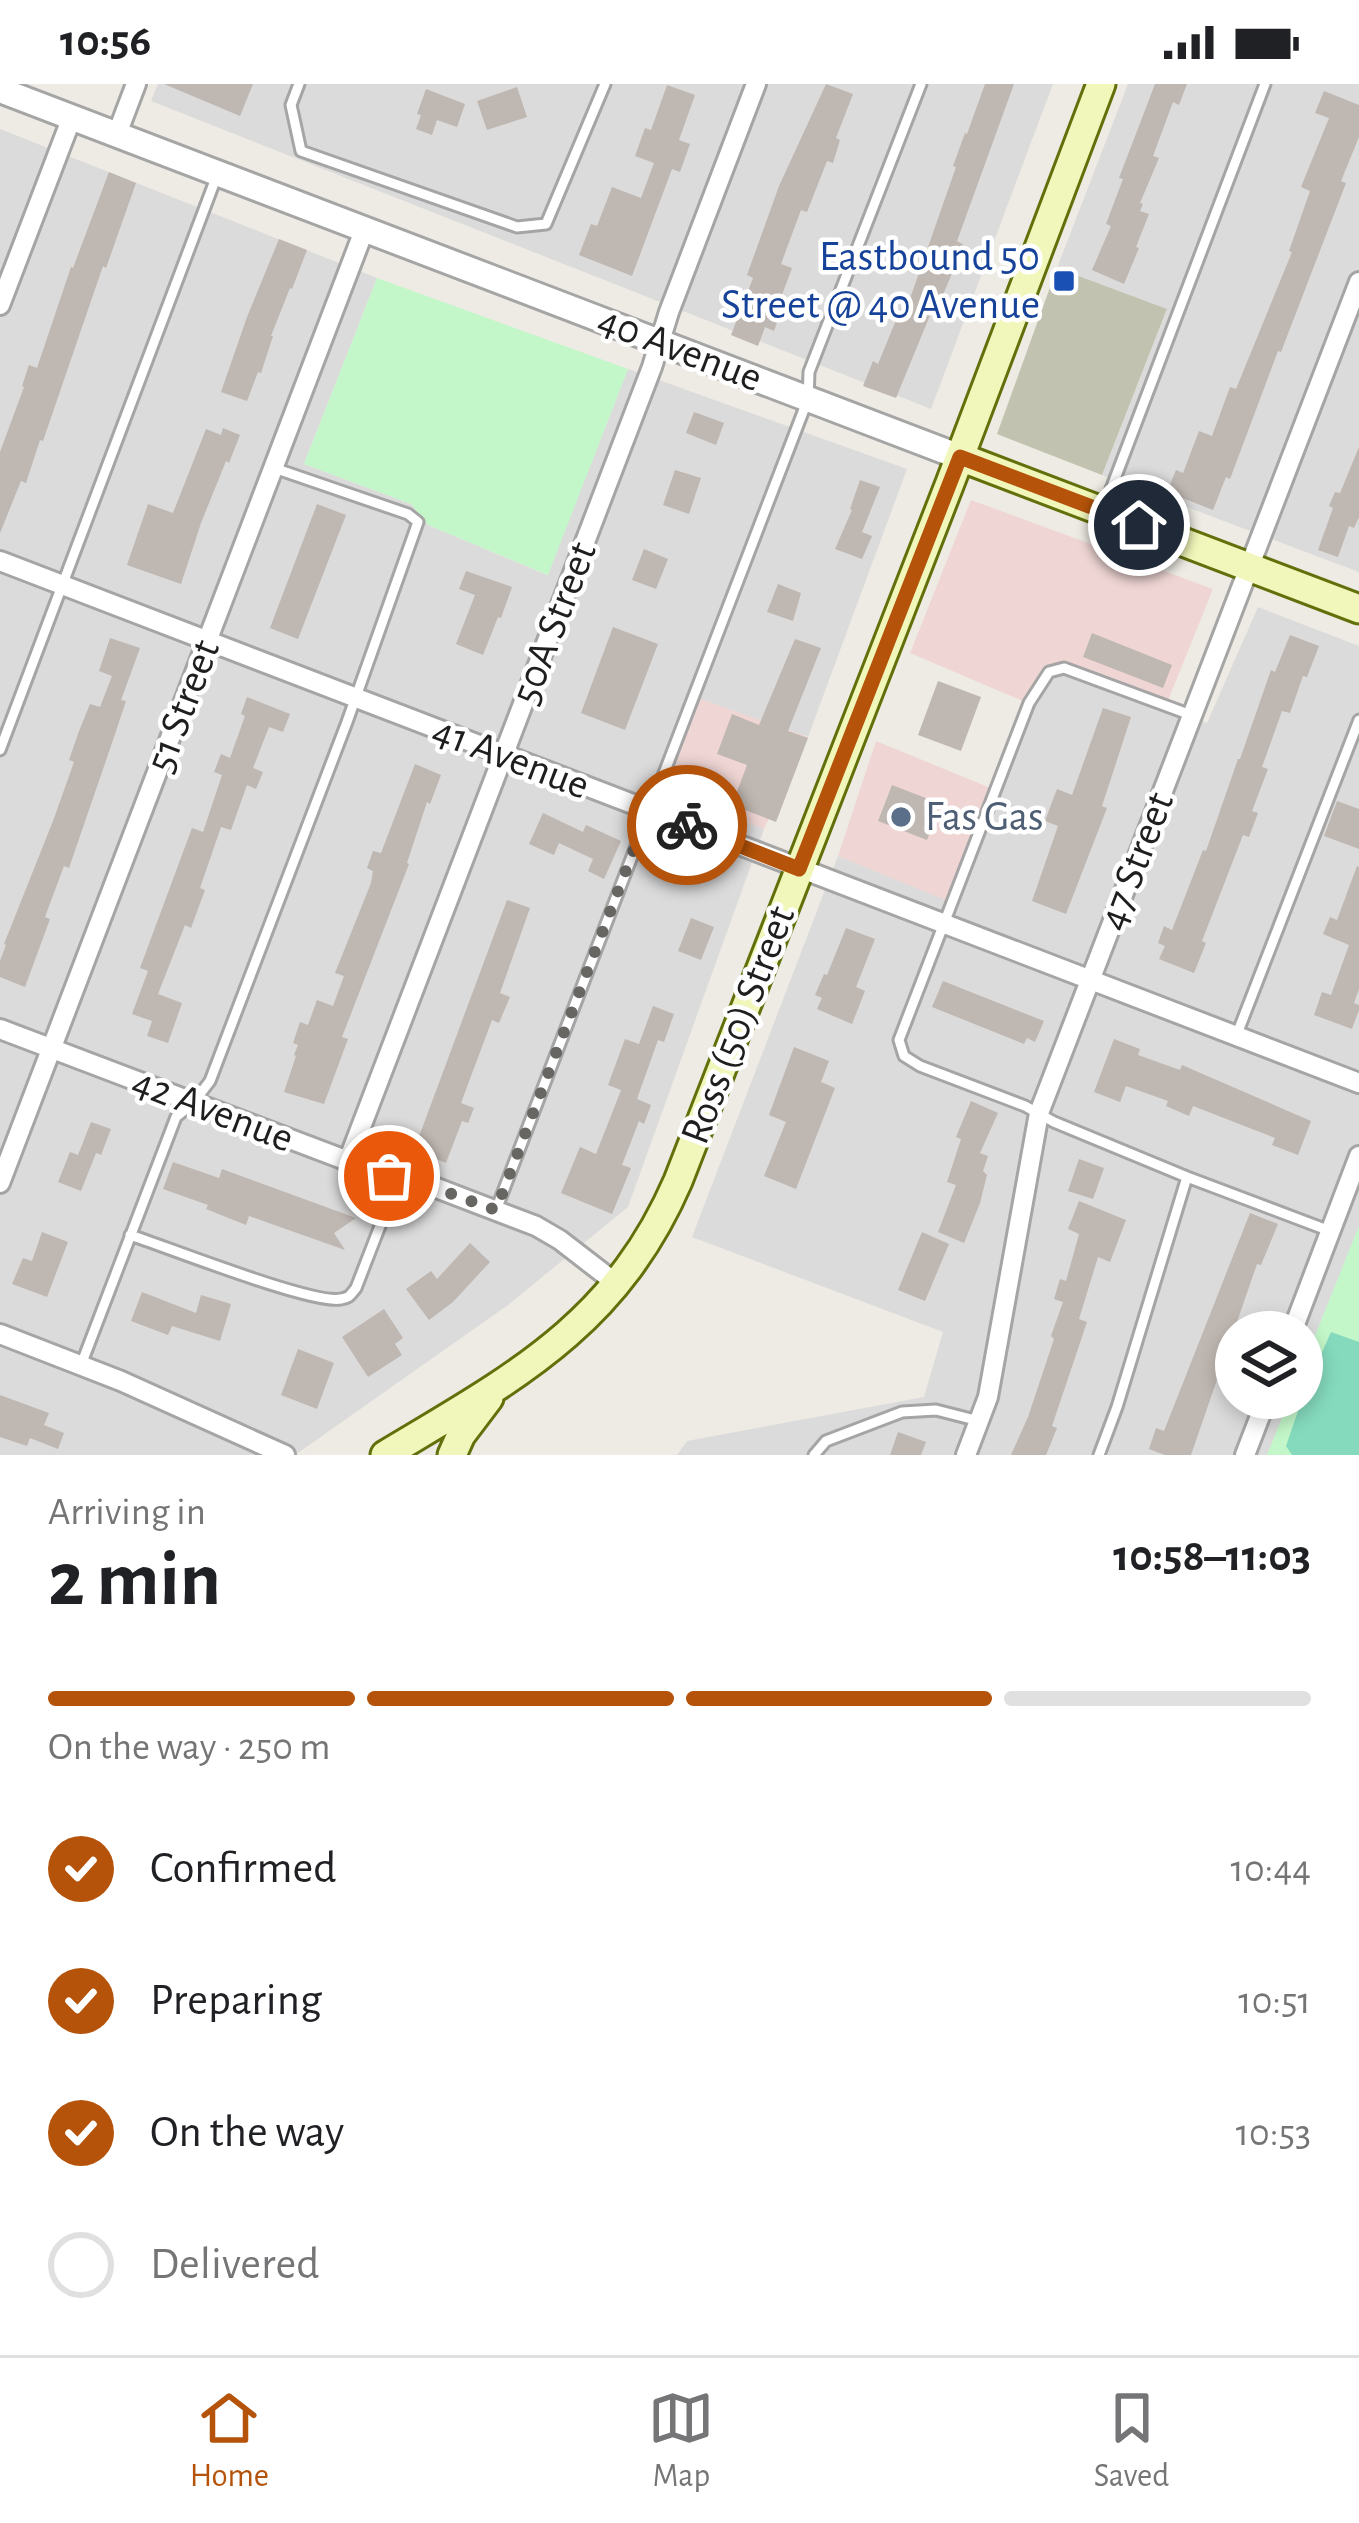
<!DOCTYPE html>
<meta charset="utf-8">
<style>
:root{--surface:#fff;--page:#f6f6f6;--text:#202124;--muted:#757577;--line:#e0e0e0;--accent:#b45309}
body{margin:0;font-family:"Alegreya Sans",sans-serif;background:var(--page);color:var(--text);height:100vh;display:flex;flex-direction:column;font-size:45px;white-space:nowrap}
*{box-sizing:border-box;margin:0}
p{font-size:39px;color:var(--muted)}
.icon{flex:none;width:66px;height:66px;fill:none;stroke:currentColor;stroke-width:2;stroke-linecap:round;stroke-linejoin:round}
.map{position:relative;height:1371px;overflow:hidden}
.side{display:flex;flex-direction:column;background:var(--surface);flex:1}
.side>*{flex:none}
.controls{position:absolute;left:1215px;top:1227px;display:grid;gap:24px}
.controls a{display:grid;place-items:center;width:108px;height:108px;border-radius:50%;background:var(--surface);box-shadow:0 6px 18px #0003;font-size:60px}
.pin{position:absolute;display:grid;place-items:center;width:102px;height:102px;color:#fff;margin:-51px;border:6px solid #fff;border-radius:50%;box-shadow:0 3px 12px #0007}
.courier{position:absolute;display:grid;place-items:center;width:120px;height:120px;margin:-60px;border:9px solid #b45309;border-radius:50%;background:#fff;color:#222;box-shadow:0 3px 15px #0007}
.overview em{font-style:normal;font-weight:600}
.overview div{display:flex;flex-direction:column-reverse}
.overview{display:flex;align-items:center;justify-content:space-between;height:204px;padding:0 48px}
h1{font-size:78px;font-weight:600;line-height:90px}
.bar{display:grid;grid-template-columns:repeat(4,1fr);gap:18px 12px;align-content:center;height:144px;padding:0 48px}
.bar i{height:15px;border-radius:9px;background:var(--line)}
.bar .selected{background:var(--accent)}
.bar p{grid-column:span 4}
ol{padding:0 48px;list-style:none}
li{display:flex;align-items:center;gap:36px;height:132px}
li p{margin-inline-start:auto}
li .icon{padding:12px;border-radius:50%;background:var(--accent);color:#fff;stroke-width:4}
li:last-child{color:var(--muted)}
li i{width:66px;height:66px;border:6px solid var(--line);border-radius:50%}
.status{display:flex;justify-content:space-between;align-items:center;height:84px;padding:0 60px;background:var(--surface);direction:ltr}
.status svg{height:33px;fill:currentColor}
.tab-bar{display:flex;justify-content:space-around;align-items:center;height:168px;border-top:3px solid var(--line);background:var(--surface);font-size:33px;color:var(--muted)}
.tab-bar a{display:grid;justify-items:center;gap:6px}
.tab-bar .selected{color:var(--accent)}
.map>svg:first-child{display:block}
.residential{fill:#dcdbdb;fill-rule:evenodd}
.commercial{fill:#efd6d4}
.construction{fill:#c2c2b0}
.park{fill:#c3f7c9}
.pitch{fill:#85dabd}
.building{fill:#bfb7b1}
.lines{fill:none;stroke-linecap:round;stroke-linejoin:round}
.service-casing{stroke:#a5a5a5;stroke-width:15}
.minor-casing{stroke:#a5a5a5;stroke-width:24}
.tertiary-casing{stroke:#a5a5a5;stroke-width:30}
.secondary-casing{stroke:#61700a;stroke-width:33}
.service{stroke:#fff;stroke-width:9}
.minor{stroke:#fff;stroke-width:18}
.tertiary{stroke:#fff;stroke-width:24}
.secondary{stroke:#f1f6ba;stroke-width:27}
.done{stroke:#676663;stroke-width:12;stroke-dasharray:0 21.6}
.route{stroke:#b45309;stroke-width:15}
.transit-dot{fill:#1a4fb4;stroke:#fff;stroke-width:4.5}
.service-dot{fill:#5c6f8a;stroke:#fff;stroke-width:4.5}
.labels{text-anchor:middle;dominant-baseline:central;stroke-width:9;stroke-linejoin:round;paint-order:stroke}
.transit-label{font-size:42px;fill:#164399;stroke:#fff;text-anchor:end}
.street-label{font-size:42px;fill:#1e1e1e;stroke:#fff}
.service-label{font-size:42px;fill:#4e5e75;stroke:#fff;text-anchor:start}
</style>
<div class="status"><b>10:56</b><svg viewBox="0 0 49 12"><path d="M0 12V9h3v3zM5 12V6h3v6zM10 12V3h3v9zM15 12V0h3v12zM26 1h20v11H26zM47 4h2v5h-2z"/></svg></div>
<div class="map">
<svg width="1359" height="1371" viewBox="0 0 1359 1371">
<rect width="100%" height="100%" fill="#eeebe4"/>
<!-- residential -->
<path class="residential" d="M 158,0 L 1053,0 L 931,325 L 151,17 Z
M 1128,0 L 1359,0 L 1359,488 L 1102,391 L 1167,226 L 1057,184 Z
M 0,45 L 377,194 L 304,380 L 411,420 L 428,441 L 547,491 L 628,285 L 907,385 L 808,653 L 698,615 L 665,707 L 764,745 L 628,1123 L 508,1221 L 295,1371 L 0,1371 Z
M 1258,523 L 1359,562 L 1359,1371 L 677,1371 L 687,1357 L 924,1313 L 943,1248 L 692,1153 L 838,772 L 950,817 L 993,705 L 1047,579 L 1207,639 ZM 1236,1248 L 1302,1248 L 1302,1314 L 1236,1314 Z"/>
<!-- commercial -->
<path class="commercial" d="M 971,416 L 1213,505 L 1165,624 L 1048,580 L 1030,620 L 910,569 Z
M 698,614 L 808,653 L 764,745 L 664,708 Z
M 876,657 L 993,705 L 950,818 L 838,772 Z"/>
<!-- construction -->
<path class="construction" d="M 1057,184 L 1167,225 L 1102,391 L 997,350 Z"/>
<!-- park -->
<path class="park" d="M 377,194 L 628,285 L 548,491 L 428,441 L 411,420 L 304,380 Z
M 1359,1142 L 1359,1371 L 1267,1371 L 1290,1314 L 1302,1314 L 1302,1284 Z"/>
<!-- pitch -->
<path class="pitch" d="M 1331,1248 L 1359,1258 L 1359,1371 L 1292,1371 L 1286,1362 L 1306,1304 Z"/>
<!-- building -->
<path class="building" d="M 164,0 L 253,0 L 240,32 Z
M 826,0 L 853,10 L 836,54 L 840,56 L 833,79 L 827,77 L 807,128 L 801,126 L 781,180 L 792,184 L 776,227 L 780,229 L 774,247 L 765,243 L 758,262 L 731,251 L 753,194 L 747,191 L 779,102 Z
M 985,0 L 1014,0 L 957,157 L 964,161 L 937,225 L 933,224 L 896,314 L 863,302 L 873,277 L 878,280 L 901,224 L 906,226 L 956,83 L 953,82 L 965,49 L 967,50 Z
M 1155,0 L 1187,0 L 1179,21 L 1173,18 L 1153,72 L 1159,74 L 1140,119 L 1143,120 L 1140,127 L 1149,130 L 1136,163 L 1139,164 L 1124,200 L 1092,186 L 1111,142 L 1106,140 L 1123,95 L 1119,94 Z
M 667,1 L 695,11 L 679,56 L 690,60 L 680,88 L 672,85 L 632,192 L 579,171 L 591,140 L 597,142 L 612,103 L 641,114 L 654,79 L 635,72 L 645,44 L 651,46 Z
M 517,3 L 527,33 L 487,46 L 477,17 Z
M 426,5 L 465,20 L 457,43 L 437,36 L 432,51 L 416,45 L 421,31 L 417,30 Z
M 1324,7 L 1359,21 L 1359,53 L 1341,97 L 1346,99 L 1281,268 L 1278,267 L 1230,395 L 1226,393 L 1213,426 L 1167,408 L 1176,386 L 1183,389 L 1199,347 L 1212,352 L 1230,303 L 1236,305 L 1292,168 L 1289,167 L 1310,107 L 1301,103 L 1329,34 L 1315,29 Z
M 109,88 L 136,99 L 106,184 L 103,182 L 43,357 L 40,356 L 26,399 L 21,397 L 0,449 L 0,368 L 24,303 L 22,302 L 29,281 L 37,284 L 71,183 L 73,184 Z
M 279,155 L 307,166 L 292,205 L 290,204 L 271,252 L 273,252 L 261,289 L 258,288 L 247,317 L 221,308 L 247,233 Z
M 694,328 L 724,339 L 716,361 L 686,349 Z
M 223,344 L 240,351 L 229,379 L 226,377 L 201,439 L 181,500 L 127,481 L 148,420 L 173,429 L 206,345 L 221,351 Z
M 1359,363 L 1359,433 L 1354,444 L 1349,442 L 1338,473 L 1318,466 L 1333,424 L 1329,422 L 1335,408 L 1340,409 Z
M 675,386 L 701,394 L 689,430 L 663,421 Z
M 860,396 L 880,403 L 862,448 L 872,452 L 862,475 L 835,465 L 852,426 L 850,425 Z
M 317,420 L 346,431 L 298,555 L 270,544 Z
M 644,465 L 668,475 L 656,505 L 632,496 Z
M 466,487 L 512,503 L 501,534 L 498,533 L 483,571 L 456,560 L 475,511 L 459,505 Z
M 778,500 L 801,509 L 793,537 L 767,528 Z
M 613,543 L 658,560 L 625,646 L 581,629 Z
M 1092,549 L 1172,581 L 1163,604 L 1083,573 Z
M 1290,551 L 1319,562 L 1307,593 L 1303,592 L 1290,629 L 1282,627 L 1262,683 L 1268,685 L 1252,727 L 1258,729 L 1249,753 L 1243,751 L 1202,857 L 1206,859 L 1194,889 L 1159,875 L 1165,862 L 1158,859 L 1164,842 L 1172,846 L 1203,766 L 1206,767 L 1238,675 L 1240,675 L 1271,586 L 1275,588 Z
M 110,554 L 140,564 L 121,616 L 126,617 L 112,659 L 69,784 L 64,782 L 45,833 L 50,835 L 25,903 L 0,893 L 0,877 L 6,861 L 4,860 L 53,737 L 74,678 L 69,676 L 79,647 L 90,620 L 100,623 L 112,592 L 99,587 Z
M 795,555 L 821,564 L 788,647 L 808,654 L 776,738 L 732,721 L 747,681 L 717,670 L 732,630 L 759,641 Z
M 938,597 L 981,613 L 961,667 L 918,651 Z
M 247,613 L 290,630 L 283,648 L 269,643 L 253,684 L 263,688 L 256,705 L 247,701 L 231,746 L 221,743 L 200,804 L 205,806 L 191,844 L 185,841 L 158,910 L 182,919 L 168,959 L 147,952 L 152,937 L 132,930 L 148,887 L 140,884 L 192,744 L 203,748 L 222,691 L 214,688 L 221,670 L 230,674 L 245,632 L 241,630 Z
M 1103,624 L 1131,633 L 1102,722 L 1107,724 L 1066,830 L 1032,817 L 1058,742 L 1045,737 L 1057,705 L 1072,711 Z
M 415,680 L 441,691 L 430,720 L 427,718 L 407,779 L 409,780 L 342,953 L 348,955 L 324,1020 L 284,1008 L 296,972 L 294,971 L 298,961 L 293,959 L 300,938 L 308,941 L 317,916 L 333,922 L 344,892 L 335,889 L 371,799 L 373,787 L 367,784 L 373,767 L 381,769 Z
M 892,701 L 941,720 L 927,756 L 878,737 Z
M 1337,717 L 1359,725 L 1359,765 L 1324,752 Z
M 543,729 L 583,748 L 586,741 L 621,757 L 604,795 L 588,787 L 593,775 L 559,759 L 554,771 L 529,760 Z
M 1357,782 L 1359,783 L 1359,905 L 1354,919 L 1359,921 L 1359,926 L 1352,945 L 1314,931 L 1322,908 L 1331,911 L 1349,861 L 1323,850 L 1330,833 L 1337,836 Z
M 507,816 L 530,824 L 500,909 L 510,913 L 499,939 L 492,936 L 461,1019 L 474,1024 L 468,1039 L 462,1037 L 446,1079 L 414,1066 Z
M 691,834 L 714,843 L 701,876 L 678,867 Z
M 846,844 L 875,855 L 856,903 L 865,907 L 852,940 L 817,925 L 822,914 L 815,911 L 824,890 L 827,891 Z
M 943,897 L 1044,937 L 1035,958 L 1027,954 L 1024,960 L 932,923 Z
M 653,922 L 674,930 L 664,958 L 658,956 L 637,1015 L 651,1021 L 644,1040 L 639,1037 L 622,1081 L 631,1084 L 612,1130 L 561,1109 L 580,1063 L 596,1070 L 621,1006 L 608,1001 L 625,955 L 639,960 Z
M 1114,955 L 1140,965 L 1138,971 L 1180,986 L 1182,981 L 1311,1037 L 1298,1071 L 1272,1061 L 1275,1054 L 1193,1022 L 1189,1032 L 1166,1022 L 1168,1017 L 1126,1002 L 1120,1018 L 1094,1008 Z
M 794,963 L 829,977 L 821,998 L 835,1004 L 796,1105 L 764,1092 L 786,1038 L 769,1031 Z
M 971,1017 L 998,1029 L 980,1069 L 988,1072 L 983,1087 L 987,1091 L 980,1119 L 964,1159 L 938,1148 L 956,1101 L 947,1098 L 961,1055 L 956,1053 Z
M 91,1038 L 111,1045 L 101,1071 L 96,1069 L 81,1107 L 58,1098 L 70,1068 L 78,1071 Z
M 1079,1075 L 1104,1084 L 1093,1115 L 1068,1107 Z
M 173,1078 L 219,1094 L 222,1085 L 356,1134 L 334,1149 L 345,1166 L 249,1132 L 246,1141 L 206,1125 L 208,1121 L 163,1105 Z
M 1079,1117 L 1126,1136 L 1110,1178 L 1098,1173 L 1079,1235 L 1087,1238 L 1052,1342 L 1057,1344 L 1046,1371 L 1011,1371 L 1028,1333 L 1054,1255 L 1051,1252 L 1063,1218 L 1054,1215 L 1060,1195 L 1066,1197 L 1079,1150 L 1068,1145 Z
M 1250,1129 L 1278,1140 L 1261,1181 L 1257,1180 L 1191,1371 L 1165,1371 L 1149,1365 L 1156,1344 L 1164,1347 Z
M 42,1148 L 68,1158 L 47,1213 L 12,1200 L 23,1174 L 32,1177 Z
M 922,1148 L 949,1160 L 925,1217 L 898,1206 Z
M 470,1159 L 490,1178 L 453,1218 L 429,1236 L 406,1205 L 431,1187 L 437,1195 Z
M 142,1208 L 196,1229 L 201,1211 L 231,1220 L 220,1257 L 172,1242 L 168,1251 L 131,1237 Z
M 384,1225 L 403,1254 L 395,1260 L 402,1271 L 368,1293 L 342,1253 Z
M 298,1265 L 334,1279 L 317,1325 L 281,1311 Z
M 0,1311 L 49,1329 L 44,1341 L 64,1349 L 58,1365 L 30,1354 L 27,1362 L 0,1353 Z
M 898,1348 L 926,1358 L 921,1371 L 890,1371 Z"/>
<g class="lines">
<defs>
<path id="service" d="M 299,0 L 291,21 L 301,67 L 517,143 L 546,140 L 605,0
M 1105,421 L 1265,0
M 1191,631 L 1064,584 L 1049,588 L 1029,619 L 899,956 L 904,972 L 920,982 L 1025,1022 L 1054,1038 L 1187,1093 L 1330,1147
M 0,666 L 216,94
M 1237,950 L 1359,636
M 496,1126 L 808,315 L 809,288 L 921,0
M 130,1151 C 167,1163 313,1221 341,1215 C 351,1213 350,1211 356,1204 L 399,1093
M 81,1281 L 176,1033 L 193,1019 L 210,997 L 347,638 L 418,438 L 408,430 L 274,384
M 814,1371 L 826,1357 L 902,1328 L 936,1326 L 979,1337
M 1099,1371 L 1117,1323 L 1187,1093"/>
<path id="minor" d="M 117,50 L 136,0
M 0,221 L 72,33
M 0,477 L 1359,999
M 0,945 L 348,1077 L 389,1092 L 421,1098 L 536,1142 L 560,1156 L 617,1200
M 348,1077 L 652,283 L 669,228 L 756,0
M 0,1099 L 365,144
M 1292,1248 L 1359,1072
M 0,1250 L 121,1297 L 285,1371
M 966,1371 L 988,1313 L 1039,1029 L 1359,198
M 1245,1371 L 1267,1314"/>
<path id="tertiary" d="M 0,6 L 960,373"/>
<path id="secondary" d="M 960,373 L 1359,525
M 385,1371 C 513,1294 615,1242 678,1097 L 950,399 L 1101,0
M 452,1371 L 461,1351 L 489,1314"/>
</defs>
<!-- service casing -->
<use href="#service" class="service-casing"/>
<!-- minor casing -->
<use href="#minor" class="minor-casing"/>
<!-- tertiary casing -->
<use href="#tertiary" class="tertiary-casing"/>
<!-- secondary casing -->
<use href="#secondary" class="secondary-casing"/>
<!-- service -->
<use href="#service" class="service"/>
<!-- minor -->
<use href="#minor" class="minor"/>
<!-- tertiary -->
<use href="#tertiary" class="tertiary"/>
<!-- secondary -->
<use href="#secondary" class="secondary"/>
</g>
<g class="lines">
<!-- done -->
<path class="done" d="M 389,1092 L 421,1099 L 496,1126 L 649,726 L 687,741"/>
<!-- route -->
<path class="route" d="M 687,741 L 799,785 L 960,373 L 1139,441"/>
</g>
<!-- markers -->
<rect class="transit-dot" x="1052" y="185" width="24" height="24" rx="6"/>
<circle class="service-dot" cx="901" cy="733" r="12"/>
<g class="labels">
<!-- transit labels -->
<g class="transit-label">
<text x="1040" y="173">Eastbound 50<tspan x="1040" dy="48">Street @ 40 Avenue</tspan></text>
</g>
<!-- street labels -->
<g class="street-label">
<text transform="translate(680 265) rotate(21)">40 Avenue</text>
<text transform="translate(554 539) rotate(-69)">50A Street</text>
<text transform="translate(183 622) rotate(-69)">51 Street</text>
<text transform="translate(511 674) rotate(21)">41 Avenue</text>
<text transform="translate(1136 777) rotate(-69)">47 Street</text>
<text transform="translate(738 941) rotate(-69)">Ross (50) Street</text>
<text transform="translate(213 1026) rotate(21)">42 Avenue</text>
</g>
<!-- service labels -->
<g class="service-label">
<text x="925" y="733">Fas Gas</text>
</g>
</g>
</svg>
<div class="controls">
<a><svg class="icon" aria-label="layers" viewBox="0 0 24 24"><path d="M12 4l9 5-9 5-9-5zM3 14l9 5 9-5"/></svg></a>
</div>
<div class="pin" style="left:389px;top:1092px;background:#ea580c"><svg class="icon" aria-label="bag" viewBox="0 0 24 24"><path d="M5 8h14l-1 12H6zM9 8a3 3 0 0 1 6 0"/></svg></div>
<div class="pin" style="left:1139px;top:441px;background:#1f2937"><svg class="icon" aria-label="home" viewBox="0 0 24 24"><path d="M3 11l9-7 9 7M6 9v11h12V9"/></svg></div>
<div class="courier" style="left:687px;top:741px"><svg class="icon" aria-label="bike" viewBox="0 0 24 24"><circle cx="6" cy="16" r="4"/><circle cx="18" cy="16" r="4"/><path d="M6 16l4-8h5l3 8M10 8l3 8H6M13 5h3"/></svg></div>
</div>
<section class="side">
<div class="overview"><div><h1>2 min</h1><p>Arriving in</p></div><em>10:58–11:03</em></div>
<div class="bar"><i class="selected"></i><i class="selected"></i><i class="selected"></i><i></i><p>On the way · 250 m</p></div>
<ol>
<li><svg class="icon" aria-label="check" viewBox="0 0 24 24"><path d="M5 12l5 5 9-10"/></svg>Confirmed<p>10:44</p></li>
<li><svg class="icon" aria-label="check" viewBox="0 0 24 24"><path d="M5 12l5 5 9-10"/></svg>Preparing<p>10:51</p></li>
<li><svg class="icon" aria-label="check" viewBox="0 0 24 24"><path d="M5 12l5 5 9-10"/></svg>On the way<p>10:53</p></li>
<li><i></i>Delivered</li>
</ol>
</section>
<nav class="tab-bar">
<a class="selected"><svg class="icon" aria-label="home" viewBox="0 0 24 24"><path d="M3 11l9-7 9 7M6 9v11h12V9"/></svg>Home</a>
<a><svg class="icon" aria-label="map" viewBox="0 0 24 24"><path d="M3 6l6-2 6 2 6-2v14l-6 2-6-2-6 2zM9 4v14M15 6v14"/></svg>Map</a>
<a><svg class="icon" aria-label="saved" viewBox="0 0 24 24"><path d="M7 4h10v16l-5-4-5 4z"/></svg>Saved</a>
</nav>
